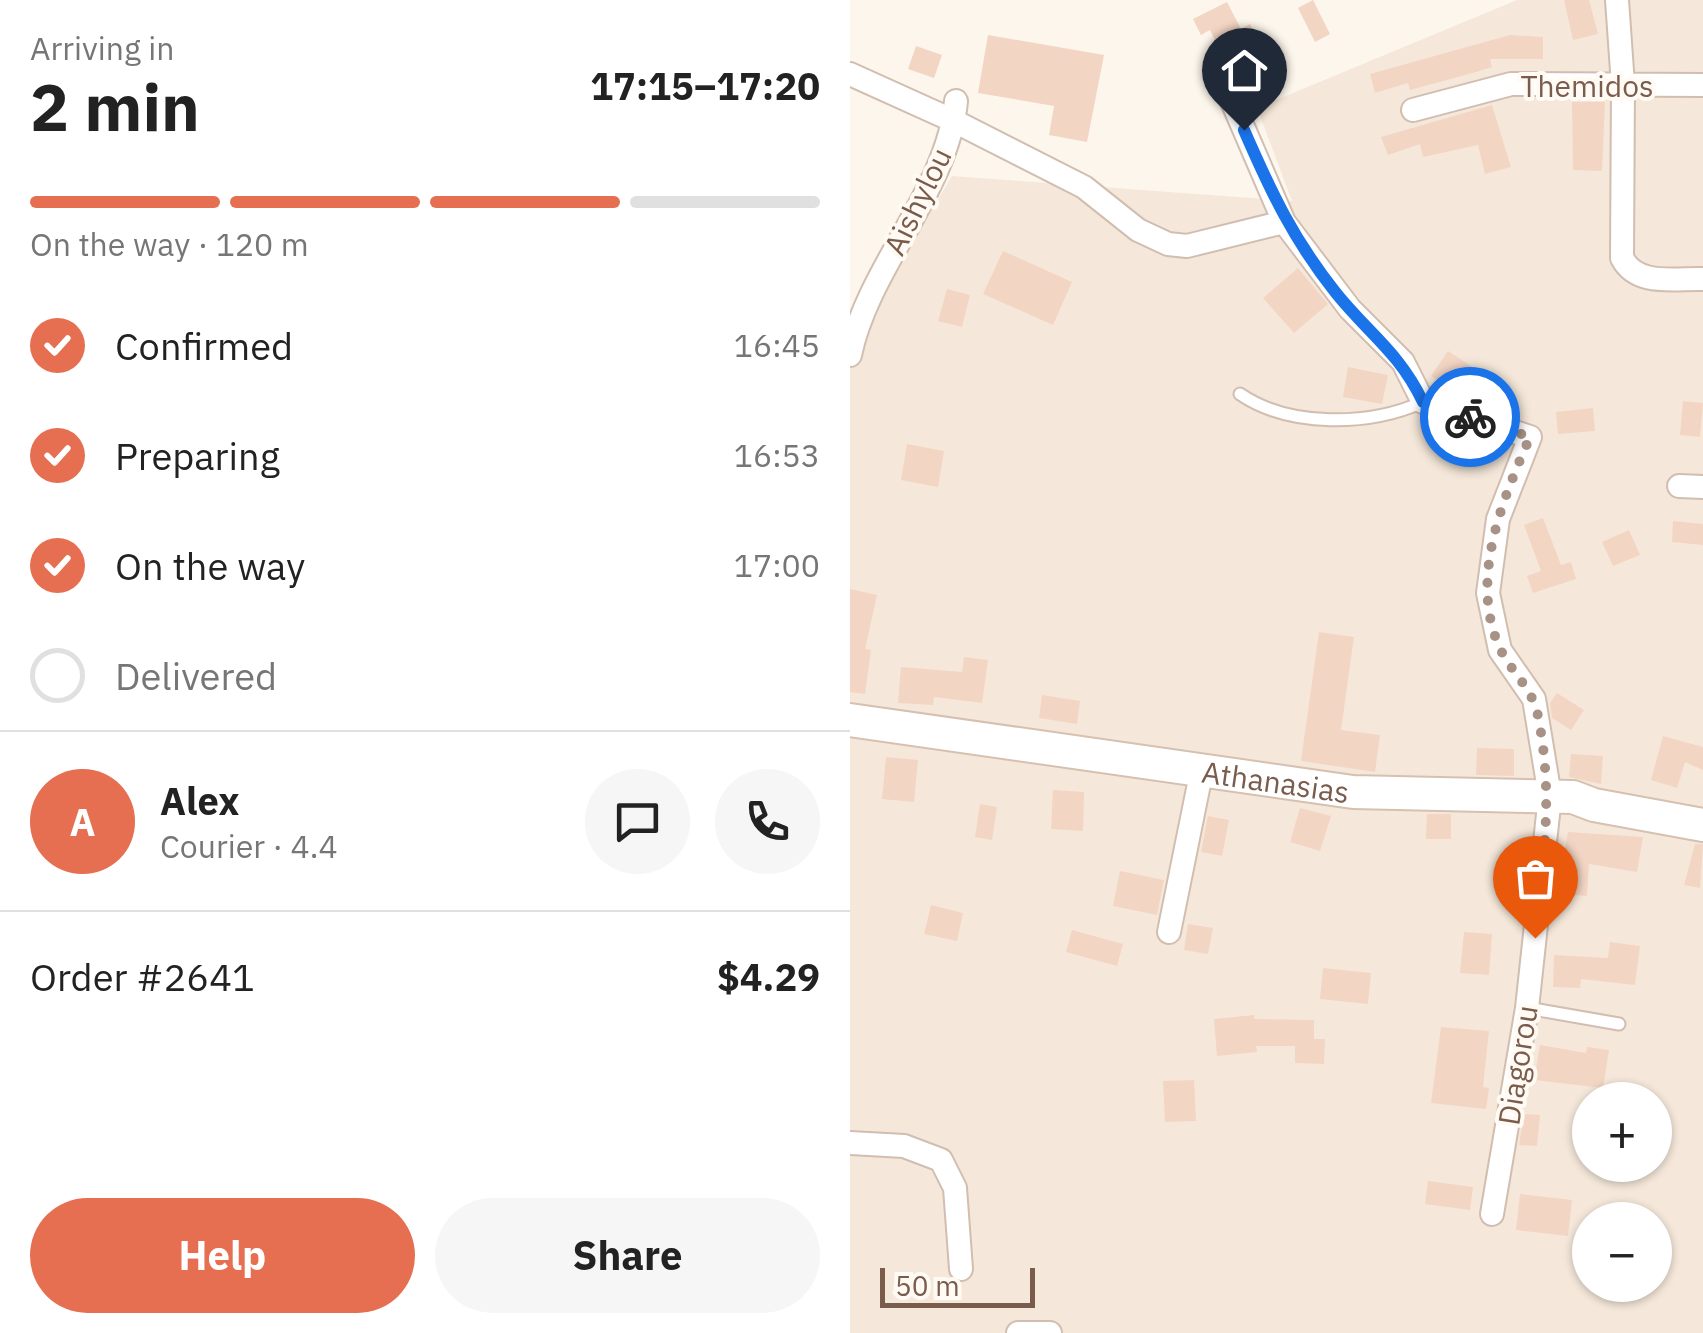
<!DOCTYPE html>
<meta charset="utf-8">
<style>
:root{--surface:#fff;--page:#f6f6f6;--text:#222;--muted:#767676;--line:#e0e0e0;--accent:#e76f51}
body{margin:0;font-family:"IBM Plex Sans",sans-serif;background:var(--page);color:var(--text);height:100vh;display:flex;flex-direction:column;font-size:38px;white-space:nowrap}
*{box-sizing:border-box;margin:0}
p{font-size:32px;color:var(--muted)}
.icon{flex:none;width:55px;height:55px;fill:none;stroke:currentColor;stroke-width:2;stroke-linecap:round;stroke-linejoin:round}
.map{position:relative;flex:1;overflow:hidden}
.side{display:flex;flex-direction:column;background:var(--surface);width:850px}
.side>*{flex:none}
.buttons{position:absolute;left:722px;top:1082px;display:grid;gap:20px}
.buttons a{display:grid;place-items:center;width:100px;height:100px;border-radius:50%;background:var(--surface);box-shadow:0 2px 8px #0004;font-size:50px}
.scale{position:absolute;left:30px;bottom:25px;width:155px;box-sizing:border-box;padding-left:10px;border:5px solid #7a5c4d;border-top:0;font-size:28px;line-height:35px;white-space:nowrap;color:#7a5c4d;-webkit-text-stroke:8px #fffaf3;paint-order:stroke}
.pin{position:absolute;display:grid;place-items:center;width:85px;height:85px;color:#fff;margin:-102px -42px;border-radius:50% 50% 50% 0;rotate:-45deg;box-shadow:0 0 10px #0007}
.pin .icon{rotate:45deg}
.courier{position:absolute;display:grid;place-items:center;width:100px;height:100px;margin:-50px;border:8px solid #1a73e8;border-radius:50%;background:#fff;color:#222;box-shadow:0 2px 12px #0007}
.summary em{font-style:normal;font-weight:700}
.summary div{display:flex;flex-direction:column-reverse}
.summary{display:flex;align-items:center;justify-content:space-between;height:170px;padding:0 30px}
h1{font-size:65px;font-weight:700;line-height:75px}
.bar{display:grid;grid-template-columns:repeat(4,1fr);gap:15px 10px;align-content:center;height:120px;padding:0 30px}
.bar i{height:12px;border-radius:8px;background:var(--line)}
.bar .current{background:var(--accent)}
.bar p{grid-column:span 4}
.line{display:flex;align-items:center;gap:25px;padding:0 30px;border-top:2px solid var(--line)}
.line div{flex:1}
.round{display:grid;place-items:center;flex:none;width:105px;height:105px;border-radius:52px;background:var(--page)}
ol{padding:0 30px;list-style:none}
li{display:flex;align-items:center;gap:30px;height:110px}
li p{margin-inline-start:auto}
li .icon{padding:10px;border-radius:50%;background:var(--accent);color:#fff;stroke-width:4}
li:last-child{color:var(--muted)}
li i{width:55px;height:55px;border:5px solid var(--line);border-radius:50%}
.button{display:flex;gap:20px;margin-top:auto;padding:20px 30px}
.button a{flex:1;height:115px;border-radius:60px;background:var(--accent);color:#fff;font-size:40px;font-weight:700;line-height:115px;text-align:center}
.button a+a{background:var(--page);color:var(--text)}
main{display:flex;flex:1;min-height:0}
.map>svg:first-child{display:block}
.residential{fill:#f5e8da;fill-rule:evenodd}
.building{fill:#f3d5c3}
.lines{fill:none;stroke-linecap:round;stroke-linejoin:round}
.lane-casing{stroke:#d1beb0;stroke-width:15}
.street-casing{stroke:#d1beb0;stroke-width:26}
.secondary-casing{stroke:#d6c0b0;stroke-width:36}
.lane{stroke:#fff;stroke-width:11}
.street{stroke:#fff;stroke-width:22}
.secondary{stroke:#fff;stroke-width:32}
.done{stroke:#a89285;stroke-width:10;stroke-dasharray:0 18}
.route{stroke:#1a73e8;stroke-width:12}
.labels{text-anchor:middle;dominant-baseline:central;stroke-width:8;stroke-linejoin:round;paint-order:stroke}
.street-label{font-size:30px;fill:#7a5c4d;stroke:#fffaf3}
</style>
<main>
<section class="side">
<div class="summary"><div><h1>2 min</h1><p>Arriving in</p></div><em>17:15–17:20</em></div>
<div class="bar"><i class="current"></i><i class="current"></i><i class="current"></i><i></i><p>On the way · 120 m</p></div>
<ol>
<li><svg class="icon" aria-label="check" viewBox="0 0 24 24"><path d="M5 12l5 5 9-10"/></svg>Confirmed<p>16:45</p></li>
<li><svg class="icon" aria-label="check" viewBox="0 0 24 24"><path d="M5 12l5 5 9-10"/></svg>Preparing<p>16:53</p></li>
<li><svg class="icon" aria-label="check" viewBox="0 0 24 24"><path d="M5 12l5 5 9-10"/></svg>On the way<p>17:00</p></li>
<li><i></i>Delivered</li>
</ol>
<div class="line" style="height:180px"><b class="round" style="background:var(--accent);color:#fff">A</b><div><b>Alex</b><p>Courier · 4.4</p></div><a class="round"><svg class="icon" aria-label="chat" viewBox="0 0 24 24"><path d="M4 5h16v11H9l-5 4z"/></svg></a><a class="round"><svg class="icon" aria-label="phone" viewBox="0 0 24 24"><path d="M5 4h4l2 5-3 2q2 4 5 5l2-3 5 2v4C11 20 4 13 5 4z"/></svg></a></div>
<div class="line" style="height:130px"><div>Order #2641</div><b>$4.29</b></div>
<div class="button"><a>Help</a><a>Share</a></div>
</section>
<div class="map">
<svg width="853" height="1333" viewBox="0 0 853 1333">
<rect width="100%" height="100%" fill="#fdf6ec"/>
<!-- residential -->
<path class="residential" d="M 667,0 L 853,0 L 853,1333 L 0,1333 L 0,346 L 102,176 L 442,201 L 407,108 ZM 740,1100 L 805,1100 L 805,1165 L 740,1165 ZM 740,1220 L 805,1220 L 805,1285 L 740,1285 Z"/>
<!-- building -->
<path class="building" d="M 463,0 L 480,34 L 465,42 L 448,8 Z
M 714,0 L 739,0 L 748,34 L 723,40 Z
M 377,2 L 391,29 L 400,24 L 421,68 L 387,85 L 360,30 L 351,35 L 343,19 Z
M 138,35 L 254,55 L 237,142 L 199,135 L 204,106 L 128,93 Z
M 660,35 L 693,37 L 693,59 L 640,59 L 642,67 L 626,72 L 560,90 L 558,83 L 525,93 L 520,74 Z
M 66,46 L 92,55 L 84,78 L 58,69 Z
M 722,102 L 755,102 L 752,171 L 723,170 Z
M 642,105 L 661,167 L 635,174 L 628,145 L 573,157 L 570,144 L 538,155 L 531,137 Z
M 153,251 L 222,282 L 203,325 L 133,294 Z
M 448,268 L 478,304 L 444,333 L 413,298 Z
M 97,289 L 120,295 L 112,327 L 88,321 Z
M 598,351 L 624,368 L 608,393 L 581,376 Z
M 498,367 L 538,375 L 532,404 L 493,397 Z
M 833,401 L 853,403 L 850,437 L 830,435 Z
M 743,408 L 745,431 L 708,434 L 706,412 Z
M 57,444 L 94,451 L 88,487 L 51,480 Z
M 693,518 L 711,565 L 721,562 L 726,579 L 683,593 L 677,576 L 691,571 L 674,525 Z
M 823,521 L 853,524 L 853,545 L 822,542 Z
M 779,530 L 790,555 L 763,566 L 752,542 Z
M 0,589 L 27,595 L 15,649 L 21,650 L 15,694 L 0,692 Z
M 469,632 L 504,637 L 491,730 L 530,735 L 525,772 L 451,761 Z
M 114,657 L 138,660 L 132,703 L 84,697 L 83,705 L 48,703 L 51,667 L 112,672 Z
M 707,693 L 734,710 L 721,730 L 702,718 L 700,703 Z
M 192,695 L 230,701 L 227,724 L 189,718 Z
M 813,736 L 853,747 L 853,770 L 835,762 L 827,788 L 801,780 Z
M 627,748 L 664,749 L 664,776 L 626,775 Z
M 721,754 L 753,756 L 751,784 L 719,777 Z
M 36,757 L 68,760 L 64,802 L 32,799 Z
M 203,790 L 234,792 L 233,831 L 201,829 Z
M 130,804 L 147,807 L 142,840 L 125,837 Z
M 450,808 L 481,816 L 470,851 L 440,842 Z
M 577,814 L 601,814 L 601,839 L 576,839 Z
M 358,816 L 379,820 L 372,856 L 351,852 Z
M 718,832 L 793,837 L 787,872 L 739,864 L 737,896 L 707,894 Z
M 845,844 L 853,844 L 850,888 L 834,885 Z
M 270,871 L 314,880 L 307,915 L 263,906 Z
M 81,905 L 113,913 L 107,941 L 74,934 Z
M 338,924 L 363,928 L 358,954 L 334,950 Z
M 222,930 L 273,944 L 267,966 L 216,952 Z
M 614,932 L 642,934 L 639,975 L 610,973 Z
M 760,942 L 790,946 L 785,985 L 731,979 L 730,988 L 703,987 L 704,955 L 758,958 Z
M 473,968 L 521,973 L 518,1004 L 470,999 Z
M 404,1015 L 404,1019 L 464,1020 L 464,1039 L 475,1039 L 474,1064 L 445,1063 L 445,1046 L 406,1046 L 407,1052 L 367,1056 L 364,1019 Z
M 591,1027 L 639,1031 L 633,1087 L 639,1088 L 636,1109 L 581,1103 Z
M 690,1045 L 736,1053 L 737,1047 L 759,1050 L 753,1088 L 684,1080 Z
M 344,1080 L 346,1121 L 315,1122 L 313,1081 Z
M 674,1114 L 690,1115 L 687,1146 L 669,1145 Z
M 578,1181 L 623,1187 L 620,1210 L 575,1204 Z
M 670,1194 L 722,1200 L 718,1236 L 666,1230 Z"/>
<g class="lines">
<defs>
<path id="lane" d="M 390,394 C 440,428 519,426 573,402
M 677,1008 L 769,1024"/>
<path id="street" d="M 767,0 L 773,85 L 772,258 C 787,287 825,278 853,279
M 0,74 L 104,121 L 234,187 L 288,230 L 318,244 L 337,246 L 434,222
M 381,99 L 434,222 L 500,309 L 553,362 L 573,402 L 680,437 L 648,519 L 638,593 L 650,650 L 684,699 L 700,796 L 677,1008 L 642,1214
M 563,110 L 661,84 L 853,85
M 0,355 C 18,267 98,190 106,101
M 829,486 L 853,487
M 319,932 L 352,769
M 0,1143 L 54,1146 L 91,1160 L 105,1188 L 111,1269
M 168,1333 L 200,1333"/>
<g id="secondary">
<path id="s1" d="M 0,720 L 503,792 L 723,797 L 744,805 L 853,825"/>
</g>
</defs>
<!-- lane casing -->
<use href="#lane" class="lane-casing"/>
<!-- street casing -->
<use href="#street" class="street-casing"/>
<!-- secondary casing -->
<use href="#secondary" class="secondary-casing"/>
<!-- lane -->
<use href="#lane" class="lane"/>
<!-- street -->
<use href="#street" class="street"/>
<!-- secondary -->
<use href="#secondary" class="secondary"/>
</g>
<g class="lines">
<!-- done -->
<path class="done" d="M 620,417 L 680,437 C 653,499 620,576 648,644 C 659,671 682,686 688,716 C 704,796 693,859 685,938"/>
<!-- route -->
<path class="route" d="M 394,130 C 421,192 443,239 486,293 C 519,334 549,352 573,402 L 620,417"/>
</g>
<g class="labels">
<!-- street labels -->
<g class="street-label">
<text x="737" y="85">Themidos</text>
<text transform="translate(67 201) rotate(-64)">Aishylou</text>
<text stroke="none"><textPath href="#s1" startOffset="430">Athanasias</textPath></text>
<text transform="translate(667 1065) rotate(-81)">Diagorou</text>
</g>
</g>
</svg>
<div class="buttons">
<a>+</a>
<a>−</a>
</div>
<div class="scale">50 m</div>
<div class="pin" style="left:685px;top:938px;background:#ea580c"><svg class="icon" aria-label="bag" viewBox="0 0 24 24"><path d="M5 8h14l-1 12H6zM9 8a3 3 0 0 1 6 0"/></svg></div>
<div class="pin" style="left:394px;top:130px;background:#1f2937"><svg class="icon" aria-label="home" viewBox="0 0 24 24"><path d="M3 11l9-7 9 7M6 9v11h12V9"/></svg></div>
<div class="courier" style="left:620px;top:417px"><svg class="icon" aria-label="bike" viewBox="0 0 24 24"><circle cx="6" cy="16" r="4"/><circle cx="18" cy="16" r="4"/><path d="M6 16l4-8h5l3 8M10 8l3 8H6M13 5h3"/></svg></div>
</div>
</main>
